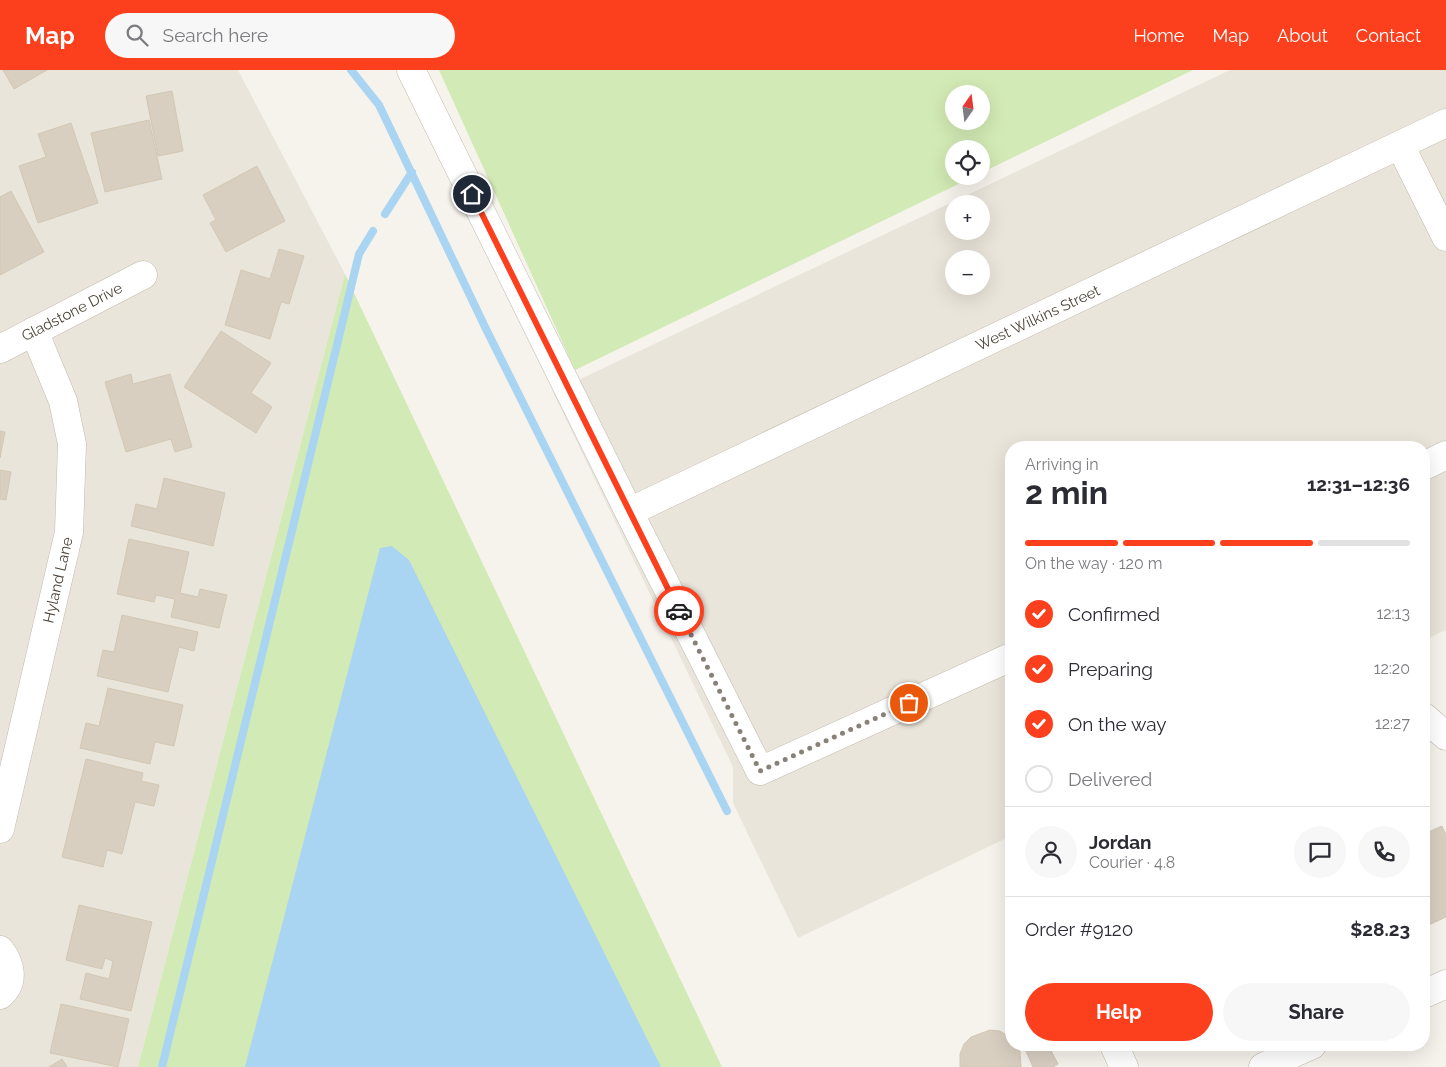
<!DOCTYPE html>
<meta charset="utf-8">
<style>
:root{--surface:#fff;--page:#f7f7f7;--text:#2b2b33;--muted:#7c7c81;--line:#e1e1e2;--accent:#fc3f1d}
body{margin:0;font-family:Raleway,sans-serif;background:var(--page);color:var(--text);height:100vh;display:flex;flex-direction:column;font-size:19px;white-space:nowrap}
*{box-sizing:border-box;margin:0}
p{font-size:16px;color:var(--muted)}
.icon{flex:none;width:28px;height:28px;fill:none;stroke:currentColor;stroke-width:2;stroke-linecap:round;stroke-linejoin:round}
.map{position:relative;flex:1;overflow:hidden}
.details{position:absolute;left:1005px;top:371px;width:425px;height:610px;display:flex;flex-direction:column;background:var(--surface);border-radius:20px;box-shadow:0 5px 20px #0002}
.details>*{flex:none}
.needle{width:32px;rotate:14deg}
.tools{position:absolute;left:945px;top:15px;display:grid;gap:10px}
.tools a{display:grid;place-items:center;width:45px;height:45px;border-radius:50%;background:var(--surface);box-shadow:0 5px 20px #0002;font-size:25px}
.pin{position:absolute;display:grid;place-items:center;width:42px;height:42px;color:#fff;margin:-21px;border:2px solid #fff;border-radius:50%;box-shadow:0 1px 5px #0007}
.courier{position:absolute;display:grid;place-items:center;width:50px;height:50px;margin:-25px;border:4px solid #fc3f1d;border-radius:50%;background:#fff;color:#222;box-shadow:0 1px 6px #0007}
.summary em{font-style:normal;font-weight:700}
.summary div{display:flex;flex-direction:column-reverse}
.summary{display:flex;align-items:center;justify-content:space-between;height:85px;padding:0 20px}
h1{font-size:32px;font-weight:700;line-height:38px}
.bar{display:grid;grid-template-columns:repeat(4,1fr);gap:8px 5px;align-content:center;height:60px;padding:0 20px}
.bar i{height:6px;border-radius:4px;background:var(--line)}
.bar .on{background:var(--accent)}
.bar p{grid-column:span 4}
.line{display:flex;align-items:center;gap:12px;padding:0 20px;border-top:1px solid var(--line)}
.line div{flex:1}
.round{display:grid;place-items:center;flex:none;width:52px;height:52px;border-radius:26px;background:var(--page)}
ol{padding:0 20px;list-style:none}
li{display:flex;align-items:center;gap:15px;height:55px}
li p{margin-inline-start:auto}
li .icon{padding:5px;border-radius:50%;background:var(--accent);color:#fff;stroke-width:4}
li:last-child{color:var(--muted)}
li i{width:28px;height:28px;border:2px solid var(--line);border-radius:50%}
.cta{display:flex;gap:10px;margin-top:auto;padding:10px 20px}
.cta a{flex:1;height:58px;border-radius:30px;background:var(--accent);color:#fff;font-size:20px;font-weight:700;line-height:58px;text-align:center}
.cta a+a{background:var(--page);color:var(--text)}
header{display:flex;align-items:center;gap:30px;box-sizing:border-box;height:70px;padding:0 25px;background:var(--accent);color:#fff}
header strong{font-size:24px}
nav{display:flex;gap:28px;margin-inline-start:auto;font-size:18px}
.search{width:350px;height:45px;background:var(--page);display:flex;align-items:center;gap:12px;box-sizing:border-box;padding:0 18px;border-radius:28px;color:var(--muted);font-size:19px}
.map>svg:first-child{display:block}
.residential{fill:#eae5da;fill-rule:evenodd}
.green{fill:#d2eab5;fill-rule:evenodd}
.water{fill:#a9d4f2}
.lines{fill:none;stroke-linecap:round;stroke-linejoin:round}
.stream{stroke:#a9d4f2;stroke-width:8}
.building{fill:#d8cfc1;stroke:#d3c7b4}
.minor-casing{stroke:#c2bbae;stroke-width:29}
.minor{stroke:#fff;stroke-width:28}
.done{stroke:#878178;stroke-width:5;stroke-dasharray:0 9}
.route{stroke:#fc3f1d;stroke-width:6}
.labels{text-anchor:middle;dominant-baseline:central;stroke-width:5;stroke-linejoin:round;paint-order:stroke}
.street-label{font-size:15px;fill:#4b4439;stroke:#fff}
</style>
<header>
<strong>Map</strong>
<div class="search"><svg class="icon" aria-label="search" viewBox="0 0 24 24"><circle cx="10" cy="10" r="6"/><path d="M15 15l6 6"/></svg>Search here</div>
<nav><a>Home</a><a>Map</a><a>About</a><a>Contact</a></nav>
</header>
<div class="map">
<svg width="1446" height="997" viewBox="0 0 1446 997">
<rect width="100%" height="100%" fill="#f6f3ec"/>
<!-- residential -->
<path class="residential" d="M 0,0 L 238,0 L 345,204 L 138,997 L 0,997 Z
M 1230,0 L 1446,0 L 1446,560 L 1424,570 L 1424,378 L 1011,378 L 1011,766 L 798,868 L 733,733 L 733,697 L 553,322 ZM 954,134 L 981,134 L 981,161 L 954,161 ZM 954,189 L 981,189 L 981,216 L 954,216 Z"/>
<!-- green -->
<path class="green" d="M 439,0 L 1193,0 L 981,103 L 981,79 L 954,79 L 954,106 L 975,106 L 575,300 ZM 954,24 L 981,24 L 981,51 L 954,51 Z
M 345,204 L 722,997 L 138,997 Z"/>
<!-- water -->
<path class="water" d="M 392,476 L 409,490 L 661,997 L 245,997 L 380,478 Z"/>
<g class="lines">
<!-- stream -->
<path class="stream" d="M 351,0 L 379,35 L 486,259 L 727,741
M 385,144 L 412,102
M 162,997 L 359,184 L 373,161"/>
</g>
<!-- building -->
<path class="building" d="M 3,0 L 47,0 L 14,19 Z
M 172,21 L 183,81 L 158,86 L 146,26 Z
M 149,50 L 162,109 L 105,122 L 91,63 Z
M 71,53 L 98,133 L 38,153 L 19,96 L 46,87 L 38,64 Z
M 257,96 L 285,151 L 226,182 L 210,153 L 216,150 L 203,125 Z
M 11,121 L 44,182 L 0,205 L 0,127 Z
M 279,179 L 304,186 L 289,234 L 281,232 L 270,269 L 225,255 L 241,200 L 270,209 Z
M 221,261 L 271,293 L 251,323 L 272,337 L 256,363 L 184,317 Z
M 131,304 L 133,314 L 170,304 L 192,377 L 175,382 L 171,369 L 126,382 L 105,312 Z
M 0,361 L 5,362 L 0,388 Z
M 0,400 L 11,402 L 6,430 L 0,429 Z
M 164,408 L 225,423 L 213,476 L 131,456 L 136,434 L 157,439 Z
M 129,469 L 189,482 L 180,523 L 198,527 L 200,519 L 227,525 L 219,558 L 171,547 L 175,529 L 156,525 L 154,532 L 117,524 Z
M 122,545 L 198,562 L 194,581 L 179,577 L 168,622 L 97,606 L 103,580 L 114,582 Z
M 108,618 L 183,635 L 174,676 L 155,672 L 150,694 L 80,678 L 86,653 L 99,656 Z
M 86,689 L 143,703 L 141,711 L 159,715 L 154,736 L 135,732 L 122,784 L 107,780 L 103,797 L 62,787 Z
M 1442,756 L 1446,765 L 1446,847 L 1424,857 L 1424,764 Z
M 79,835 L 152,852 L 131,941 L 80,929 L 86,903 L 109,909 L 113,891 L 105,888 L 102,899 L 66,890 Z
M 61,934 L 129,949 L 118,997 L 50,983 Z
M 990,960 L 1000,961 L 1011,968 L 1011,975 L 1017,975 L 1020,982 L 1021,997 L 960,997 L 960,984 L 964,974 L 971,967 Z
M 1033,975 L 1048,975 L 1058,994 L 1053,997 L 1033,997 L 1025,979 Z
M 62,989 L 67,997 L 49,997 Z"/>
<g class="lines">
<defs>
<path id="minor" d="M 411,0 L 629,442 L 760,701 L 1011,587
M 1400,75 L 1446,167
M 0,279 L 143,205
M 1424,396 L 1446,385
M 629,442 L 1446,53
M 1424,647 L 1446,666
M 0,759 L 69,462 L 72,374 L 63,331 L 34,261
M 0,880 C 11,894 15,912 0,925
M 1424,924 L 1446,914
M 1114,975 L 1124,997
M 1263,997 L 1312,975"/>
</defs>
<!-- minor casing -->
<use href="#minor" class="minor-casing"/>
<!-- minor -->
<use href="#minor" class="minor"/>
</g>
<g class="lines">
<!-- done -->
<path class="done" d="M 679,541 L 760,701 L 909,633"/>
<!-- route -->
<path class="route" d="M 472,124 L 679,541"/>
</g>
<g class="labels">
<!-- street labels -->
<g class="street-label">
<text transform="translate(72 242) rotate(-27)">Gladstone Drive</text>
<text transform="translate(1038 248) rotate(-25)">West Wilkins Street</text>
<text transform="translate(58 510) rotate(-77)">Hyland Lane</text>
</g>
</g>
</svg>
<div class="tools">
<a><svg class="needle" viewBox="-14 -14 28 28"><path d="M0-13l5 13h-10z" fill="#e53935"/><path d="M0 13l5-13h-10z" fill="#7c7c81"/></svg></a>
<a><svg class="icon" aria-label="locate" viewBox="0 0 24 24"><circle cx="12" cy="12" r="6"/><path d="M12 2v4M12 18v4M2 12h4M18 12h4"/></svg></a>
<a>+</a>
<a>−</a>
</div>
<div class="pin" style="left:909px;top:633px;background:#ea580c"><svg class="icon" aria-label="bag" viewBox="0 0 24 24"><path d="M5 8h14l-1 12H6zM9 8a3 3 0 0 1 6 0"/></svg></div>
<div class="pin" style="left:472px;top:124px;background:#1f2937"><svg class="icon" aria-label="home" viewBox="0 0 24 24"><path d="M3 11l9-7 9 7M6 9v11h12V9"/></svg></div>
<div class="courier" style="left:679px;top:541px"><svg class="icon" aria-label="car" viewBox="0 0 24 24"><path d="M5 17H2v-5l4-1 3-4h7l3 4 3 1v5h-3M9 17h6M6 11h13"/><circle cx="7" cy="17" r="2"/><circle cx="17" cy="17" r="2"/></svg></div>
<section class="details">
<div class="summary"><div><h1>2 min</h1><p>Arriving in</p></div><em>12:31–12:36</em></div>
<div class="bar"><i class="on"></i><i class="on"></i><i class="on"></i><i></i><p>On the way · 120 m</p></div>
<ol>
<li><svg class="icon" aria-label="check" viewBox="0 0 24 24"><path d="M5 12l5 5 9-10"/></svg>Confirmed<p>12:13</p></li>
<li><svg class="icon" aria-label="check" viewBox="0 0 24 24"><path d="M5 12l5 5 9-10"/></svg>Preparing<p>12:20</p></li>
<li><svg class="icon" aria-label="check" viewBox="0 0 24 24"><path d="M5 12l5 5 9-10"/></svg>On the way<p>12:27</p></li>
<li><i></i>Delivered</li>
</ol>
<div class="line" style="height:90px"><a class="round"><svg class="icon" aria-label="person" viewBox="0 0 24 24"><circle cx="12" cy="8" r="4"/><path d="M4 21q1-7 8-7t8 7"/></svg></a><div><b>Jordan</b><p>Courier · 4.8</p></div><a class="round"><svg class="icon" aria-label="chat" viewBox="0 0 24 24"><path d="M4 5h16v11H9l-5 4z"/></svg></a><a class="round"><svg class="icon" aria-label="phone" viewBox="0 0 24 24"><path d="M5 4h4l2 5-3 2q2 4 5 5l2-3 5 2v4C11 20 4 13 5 4z"/></svg></a></div>
<div class="line" style="height:65px"><div>Order #9120</div><b>$28.23</b></div>
<div class="cta"><a>Help</a><a>Share</a></div>
</section>
</div>
